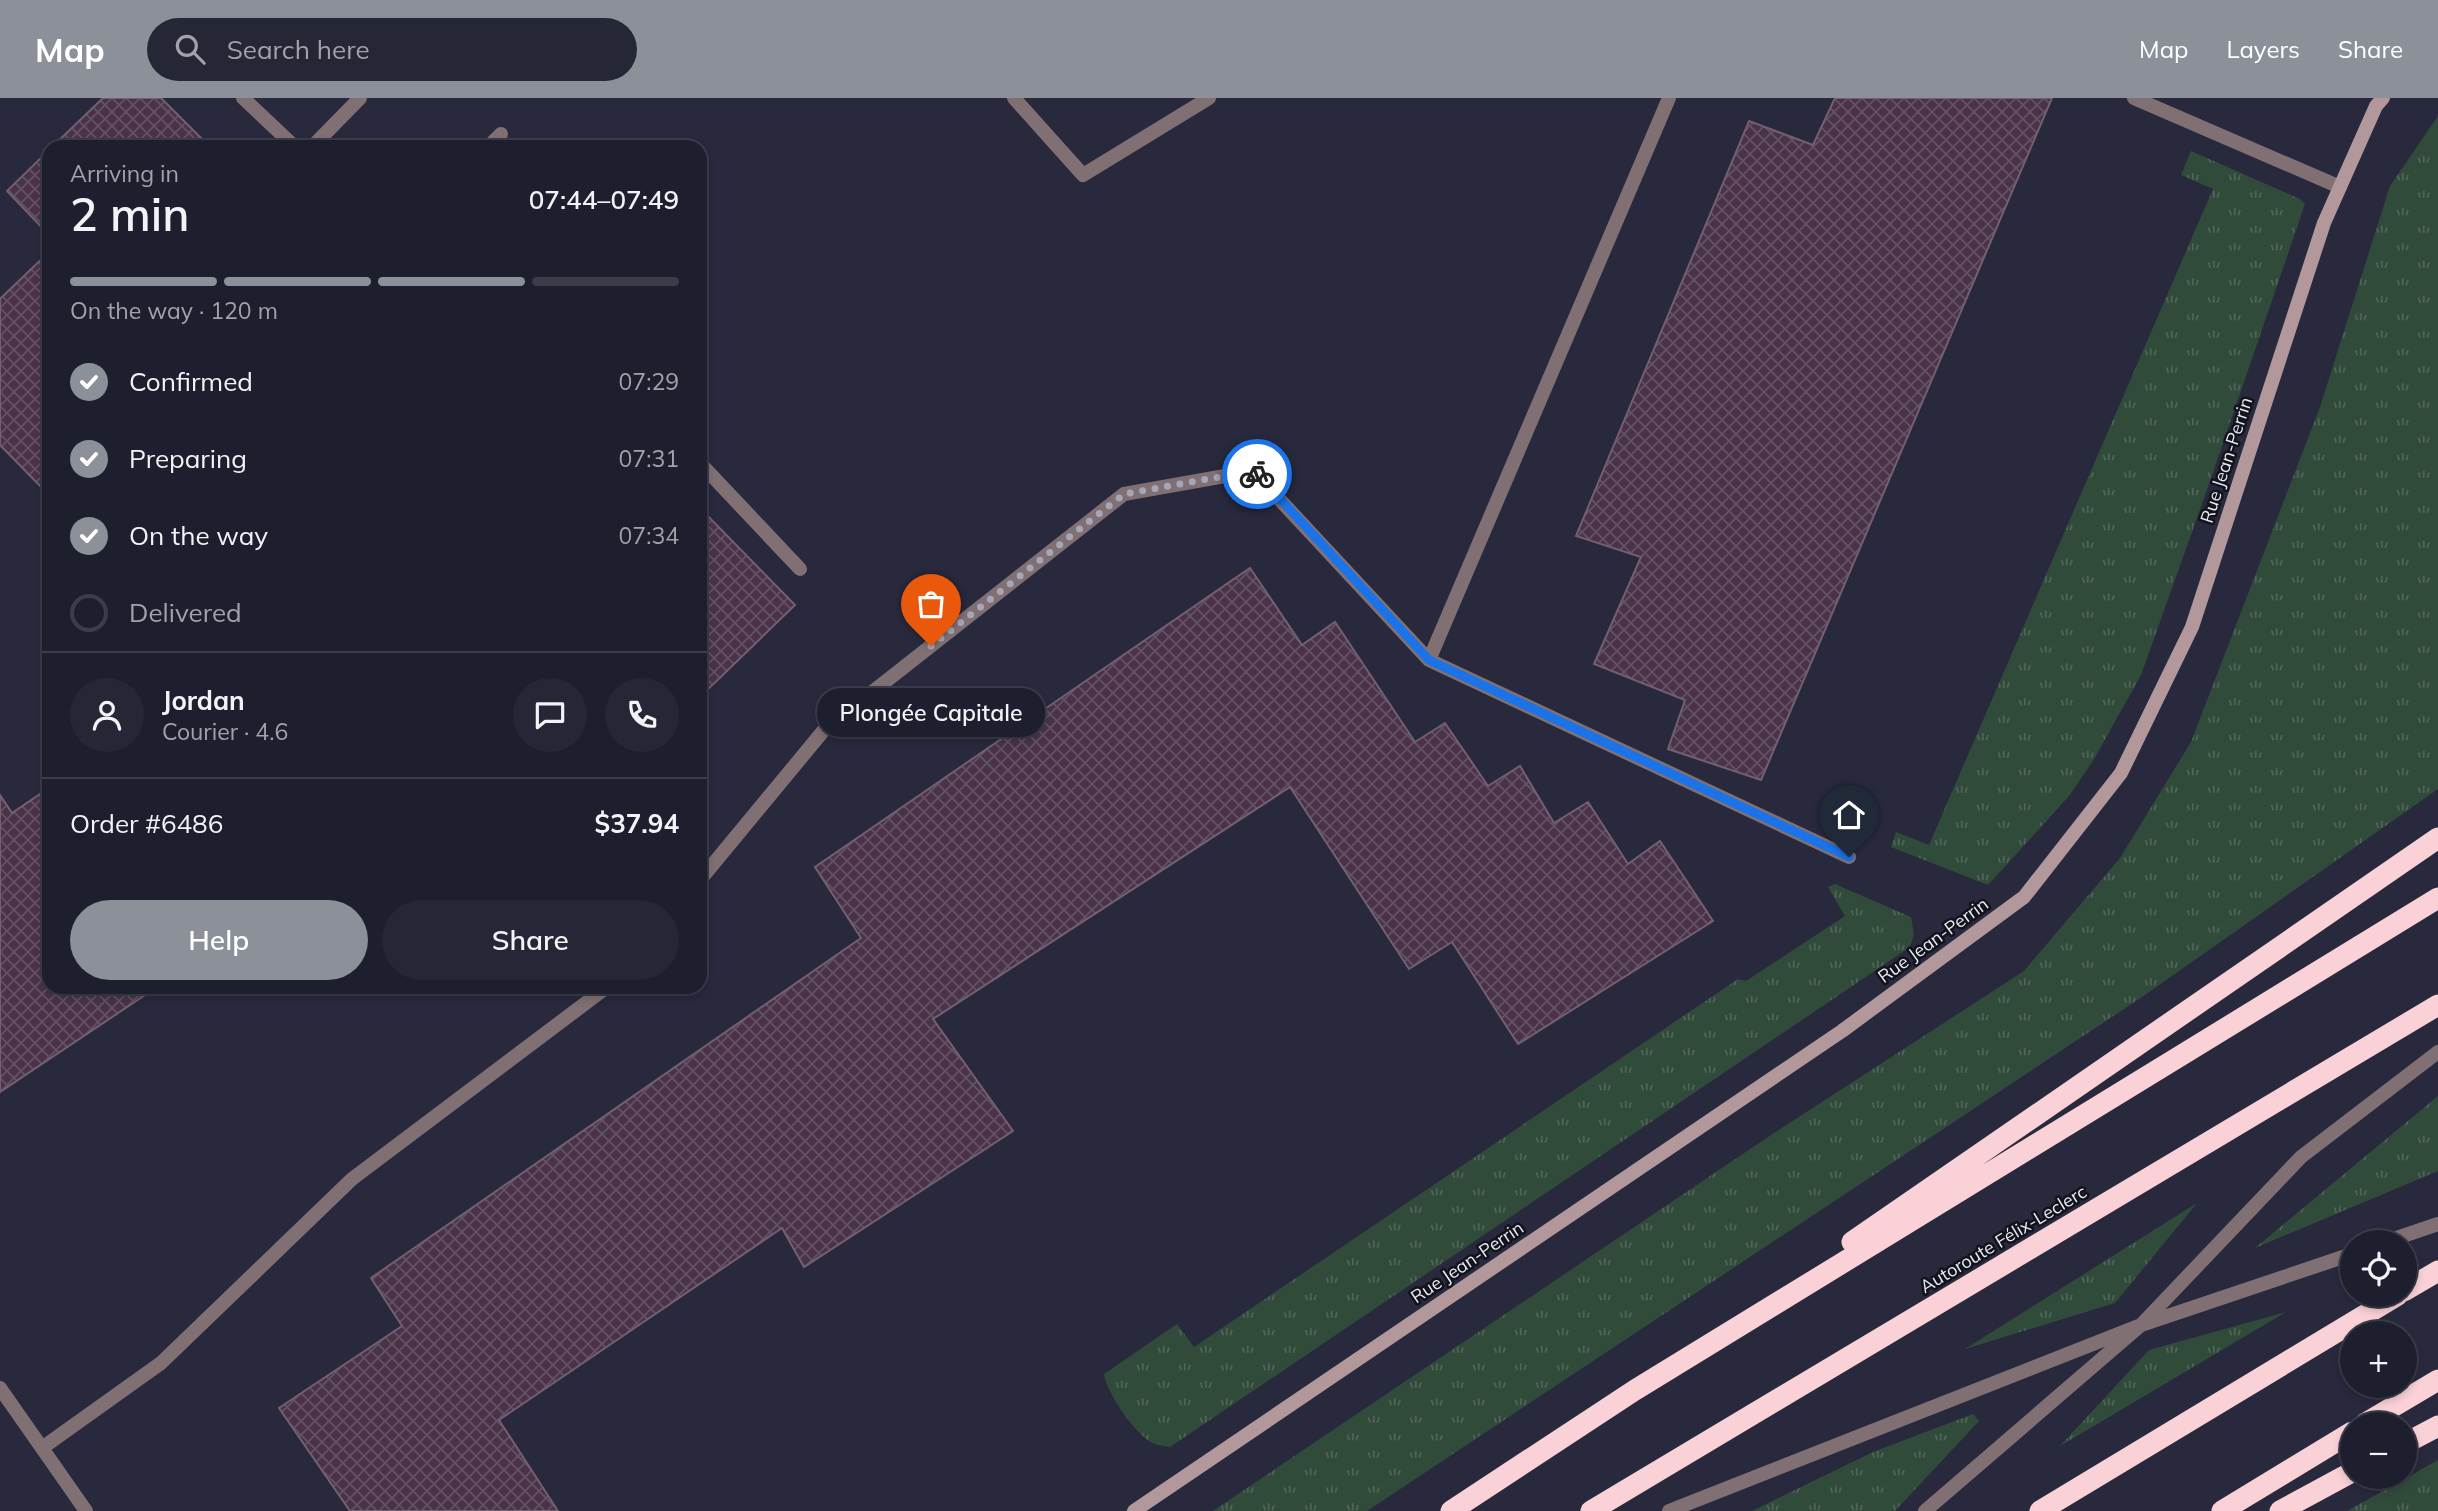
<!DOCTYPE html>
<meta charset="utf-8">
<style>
:root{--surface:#1e1f2e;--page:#262736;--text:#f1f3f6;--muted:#a1a2aa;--line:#3c3d4a;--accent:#8c9099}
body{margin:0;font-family:Mulish,sans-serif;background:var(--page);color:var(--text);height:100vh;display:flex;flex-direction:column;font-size:26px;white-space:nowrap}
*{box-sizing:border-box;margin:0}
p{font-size:23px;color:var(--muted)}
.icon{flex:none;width:38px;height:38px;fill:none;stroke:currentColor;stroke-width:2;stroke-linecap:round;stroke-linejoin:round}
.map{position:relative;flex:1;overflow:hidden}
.sheet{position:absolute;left:42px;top:42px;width:665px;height:854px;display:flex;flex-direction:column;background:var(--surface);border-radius:21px;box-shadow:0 4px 10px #0003,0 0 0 2px var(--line)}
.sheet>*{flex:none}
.buttons{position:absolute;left:2340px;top:1132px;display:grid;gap:14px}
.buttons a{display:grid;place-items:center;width:77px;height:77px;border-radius:50%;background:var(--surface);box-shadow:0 4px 10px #0003,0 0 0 2px var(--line);font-size:35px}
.pin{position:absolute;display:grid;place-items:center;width:60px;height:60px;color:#fff;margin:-72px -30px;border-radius:50% 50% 50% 0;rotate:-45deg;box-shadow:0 0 7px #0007}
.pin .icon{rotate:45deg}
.courier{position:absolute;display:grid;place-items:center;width:70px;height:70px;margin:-35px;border:5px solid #1a73e8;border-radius:50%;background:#fff;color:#222;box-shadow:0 2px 9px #0007}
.bubble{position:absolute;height:49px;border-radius:24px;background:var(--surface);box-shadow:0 4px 10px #0003,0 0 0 2px var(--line);font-size:23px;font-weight:600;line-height:49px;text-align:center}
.overview em{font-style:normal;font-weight:600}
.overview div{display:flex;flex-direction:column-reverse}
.overview{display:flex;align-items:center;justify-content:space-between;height:119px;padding:0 28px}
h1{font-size:46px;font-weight:600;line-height:52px}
.bar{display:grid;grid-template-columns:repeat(4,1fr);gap:10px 7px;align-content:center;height:84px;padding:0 28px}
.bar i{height:9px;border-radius:5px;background:var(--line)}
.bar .selected{background:var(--accent)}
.bar p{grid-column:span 4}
.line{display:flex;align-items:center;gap:18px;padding:0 28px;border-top:2px solid var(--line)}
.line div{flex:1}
.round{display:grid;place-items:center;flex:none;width:74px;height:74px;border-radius:37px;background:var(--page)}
ol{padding:0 28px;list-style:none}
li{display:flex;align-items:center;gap:21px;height:77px}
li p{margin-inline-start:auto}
li .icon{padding:7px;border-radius:50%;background:var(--accent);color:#fff;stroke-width:4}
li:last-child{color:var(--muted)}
li i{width:38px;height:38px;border:4px solid var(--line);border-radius:50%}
.cta{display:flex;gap:14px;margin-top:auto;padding:14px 28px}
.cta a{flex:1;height:80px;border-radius:42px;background:var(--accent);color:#fff;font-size:28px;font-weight:600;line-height:80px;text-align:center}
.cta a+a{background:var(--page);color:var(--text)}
header{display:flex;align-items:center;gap:42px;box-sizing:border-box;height:98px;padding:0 35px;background:var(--accent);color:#fff}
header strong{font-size:33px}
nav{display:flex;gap:38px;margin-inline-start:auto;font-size:24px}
.search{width:490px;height:63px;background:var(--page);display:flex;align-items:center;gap:18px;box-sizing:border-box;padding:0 24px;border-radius:38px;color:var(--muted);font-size:26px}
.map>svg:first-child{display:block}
.grass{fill:url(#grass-tufts)}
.building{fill:url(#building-cross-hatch);stroke:#725f70;stroke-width:2}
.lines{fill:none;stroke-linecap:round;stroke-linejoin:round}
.lane{stroke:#817073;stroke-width:14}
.street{stroke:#817073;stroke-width:14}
.secondary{stroke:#b2979b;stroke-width:14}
.highway{stroke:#fad1d6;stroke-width:21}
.done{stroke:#a5a7b7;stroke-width:7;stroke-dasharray:0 12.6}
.route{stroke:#1a73e8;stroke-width:9}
.labels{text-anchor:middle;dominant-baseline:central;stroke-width:5;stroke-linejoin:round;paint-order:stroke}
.street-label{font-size:18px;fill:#e9ebf8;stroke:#12131b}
</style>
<header>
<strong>Map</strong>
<div class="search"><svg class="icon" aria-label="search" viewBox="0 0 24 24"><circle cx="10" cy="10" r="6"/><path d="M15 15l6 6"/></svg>Search here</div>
<nav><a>Map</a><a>Layers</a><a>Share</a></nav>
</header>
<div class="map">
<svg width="2438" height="1413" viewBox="0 0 2438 1413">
<defs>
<pattern id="grass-tufts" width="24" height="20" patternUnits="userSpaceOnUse" patternTransform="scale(1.75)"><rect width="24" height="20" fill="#314b3b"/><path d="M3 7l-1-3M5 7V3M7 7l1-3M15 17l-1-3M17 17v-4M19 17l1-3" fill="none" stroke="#4f6558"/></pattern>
<pattern id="building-cross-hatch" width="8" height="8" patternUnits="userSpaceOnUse" patternTransform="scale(1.75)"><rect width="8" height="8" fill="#4a3349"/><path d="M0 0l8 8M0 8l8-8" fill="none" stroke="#645164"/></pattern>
</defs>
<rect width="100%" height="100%" fill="#28293d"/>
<!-- grass -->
<path class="grass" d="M 2438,18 L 2438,691 L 2142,899 L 1367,1413 L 1213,1413 L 1765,1041 L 2024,873 L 2120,760 L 2191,644 L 2320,309 L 2390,88 Z
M 2191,53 L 2300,101 L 2305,106 L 2208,389 L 2141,577 L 2093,663 L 2069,698 L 1988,787 L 1891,749 L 1896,734 L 1929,747 L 2213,91 L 2181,77 Z
M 1835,786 L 1911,819 L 1914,836 L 1910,849 L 1170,1349 C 1163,1348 1155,1347 1149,1343 C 1132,1331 1107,1295 1104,1276 L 1177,1226 L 1194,1249 L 1738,881 L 1746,883 L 1845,818 L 1828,789 Z
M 2438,998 L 2438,1073 L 2255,1150 Z
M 2197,1105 L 2115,1205 L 1965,1251 Z
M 2286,1214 L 2060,1348 L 2149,1252 Z
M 1973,1316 L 1979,1323 L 1895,1413 L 1752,1413 L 1873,1354 Z
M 2438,1362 L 2438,1413 L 2347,1413 Z"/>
<!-- building -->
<path class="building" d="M 103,0 L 161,0 L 210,49 L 52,49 Z
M 1835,0 L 2052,0 L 1761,682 L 1668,651 L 1685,602 L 1594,566 L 1641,459 L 1576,438 L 1749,23 L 1813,47 Z
M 49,52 L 49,137 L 7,93 Z
M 49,154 L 49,397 L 0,347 L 0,201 Z
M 700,410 L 795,507 L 700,599 Z
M 1250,470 L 1302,547 L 1335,524 L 1415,644 L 1445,625 L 1488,688 L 1520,668 L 1554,725 L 1588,704 L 1628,766 L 1660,743 L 1713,823 L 1518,946 L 1452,844 L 1409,871 L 1290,689 L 933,921 L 1013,1033 L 804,1169 L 782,1130 L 499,1322 L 558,1413 L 350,1413 L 279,1310 L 402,1228 L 371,1180 L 861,840 L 815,769 Z
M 49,690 L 49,889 L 157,889 L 0,994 L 0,697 L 12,715 Z"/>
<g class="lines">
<!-- lane -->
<path class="lane" d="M 243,0 L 295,49
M 1014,0 L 1083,77 L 1209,0
M 1669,0 L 1429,562 L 1849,759
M 2134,0 L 2340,89
M 312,49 L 360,0
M 488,49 L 501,36
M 700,365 L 800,471
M 700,782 L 824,632 L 1124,396 L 1253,373 L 1429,562
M 2385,1144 L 2438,1126
M 42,1350 L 161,1265 L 352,1081 L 607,889
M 1669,1413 L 2141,1227 L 2352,1156
M 1925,1413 L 2141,1227 L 2301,1059 L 2438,954"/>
<!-- street -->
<path class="street" d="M 0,1290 L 86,1413"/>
<!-- secondary -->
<path class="secondary" d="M 1134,1413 L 1842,933 L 2024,799 L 2121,675 L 2192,529 L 2324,125 L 2376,8 L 2383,0"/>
<!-- highway -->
<path class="highway" d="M 1852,1144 L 2438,740
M 2404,1193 L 2438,1173
M 2364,1326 L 2438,1282
M 2404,1346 L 2438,1328
M 1451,1413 L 1635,1292 L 2438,800
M 1591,1413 L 2438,907
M 2040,1413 L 2398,1197
M 2222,1413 L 2352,1334
M 2280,1413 L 2352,1374"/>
</g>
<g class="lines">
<!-- done -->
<path class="done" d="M 931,548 L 1124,396 L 1253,373 L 1257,376"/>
<!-- route -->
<path class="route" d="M 1257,376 L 1429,562 L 1849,759"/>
</g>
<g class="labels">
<!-- street labels -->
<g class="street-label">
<text transform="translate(2226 362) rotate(-72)">Rue Jean-Perrin</text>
<text transform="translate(1933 842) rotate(-36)">Rue Jean-Perrin</text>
<text transform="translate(2003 1141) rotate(-31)">Autoroute Félix-Leclerc</text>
<text transform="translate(1467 1164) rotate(-34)">Rue Jean-Perrin</text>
</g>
</g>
</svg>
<div class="buttons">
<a><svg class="icon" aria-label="locate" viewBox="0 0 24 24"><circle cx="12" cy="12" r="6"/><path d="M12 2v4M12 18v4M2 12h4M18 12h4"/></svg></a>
<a>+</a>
<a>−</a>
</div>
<div class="pin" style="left:931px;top:548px;background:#ea580c"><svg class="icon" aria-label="bag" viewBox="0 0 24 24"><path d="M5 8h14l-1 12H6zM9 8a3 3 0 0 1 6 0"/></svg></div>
<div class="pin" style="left:1849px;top:759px;background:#1f2937"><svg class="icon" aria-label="home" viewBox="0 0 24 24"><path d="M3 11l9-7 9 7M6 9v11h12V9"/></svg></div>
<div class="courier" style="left:1257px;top:376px"><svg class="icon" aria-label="bike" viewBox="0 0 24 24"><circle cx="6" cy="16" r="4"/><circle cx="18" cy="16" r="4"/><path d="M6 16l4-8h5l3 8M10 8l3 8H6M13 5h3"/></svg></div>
<div class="bubble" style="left:817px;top:590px;width:228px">Plongée Capitale</div>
<section class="sheet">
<div class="overview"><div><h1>2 min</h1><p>Arriving in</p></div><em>07:44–07:49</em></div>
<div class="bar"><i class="selected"></i><i class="selected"></i><i class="selected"></i><i></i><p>On the way · 120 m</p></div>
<ol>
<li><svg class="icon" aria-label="check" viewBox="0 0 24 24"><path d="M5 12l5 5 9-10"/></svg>Confirmed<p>07:29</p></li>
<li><svg class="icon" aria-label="check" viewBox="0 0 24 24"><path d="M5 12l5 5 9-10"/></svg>Preparing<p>07:31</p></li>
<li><svg class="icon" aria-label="check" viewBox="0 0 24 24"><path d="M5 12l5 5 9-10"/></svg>On the way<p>07:34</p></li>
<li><i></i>Delivered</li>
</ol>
<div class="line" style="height:126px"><a class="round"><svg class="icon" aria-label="person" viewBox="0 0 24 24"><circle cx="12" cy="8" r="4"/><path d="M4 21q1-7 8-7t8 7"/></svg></a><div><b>Jordan</b><p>Courier · 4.6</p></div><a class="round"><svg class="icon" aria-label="chat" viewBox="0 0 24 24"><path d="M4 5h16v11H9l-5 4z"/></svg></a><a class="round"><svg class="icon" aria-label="phone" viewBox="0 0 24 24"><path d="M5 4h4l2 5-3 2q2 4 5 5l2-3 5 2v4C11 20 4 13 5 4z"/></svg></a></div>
<div class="line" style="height:91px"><div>Order #6486</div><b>$37.94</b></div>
<div class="cta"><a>Help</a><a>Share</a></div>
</section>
</div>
